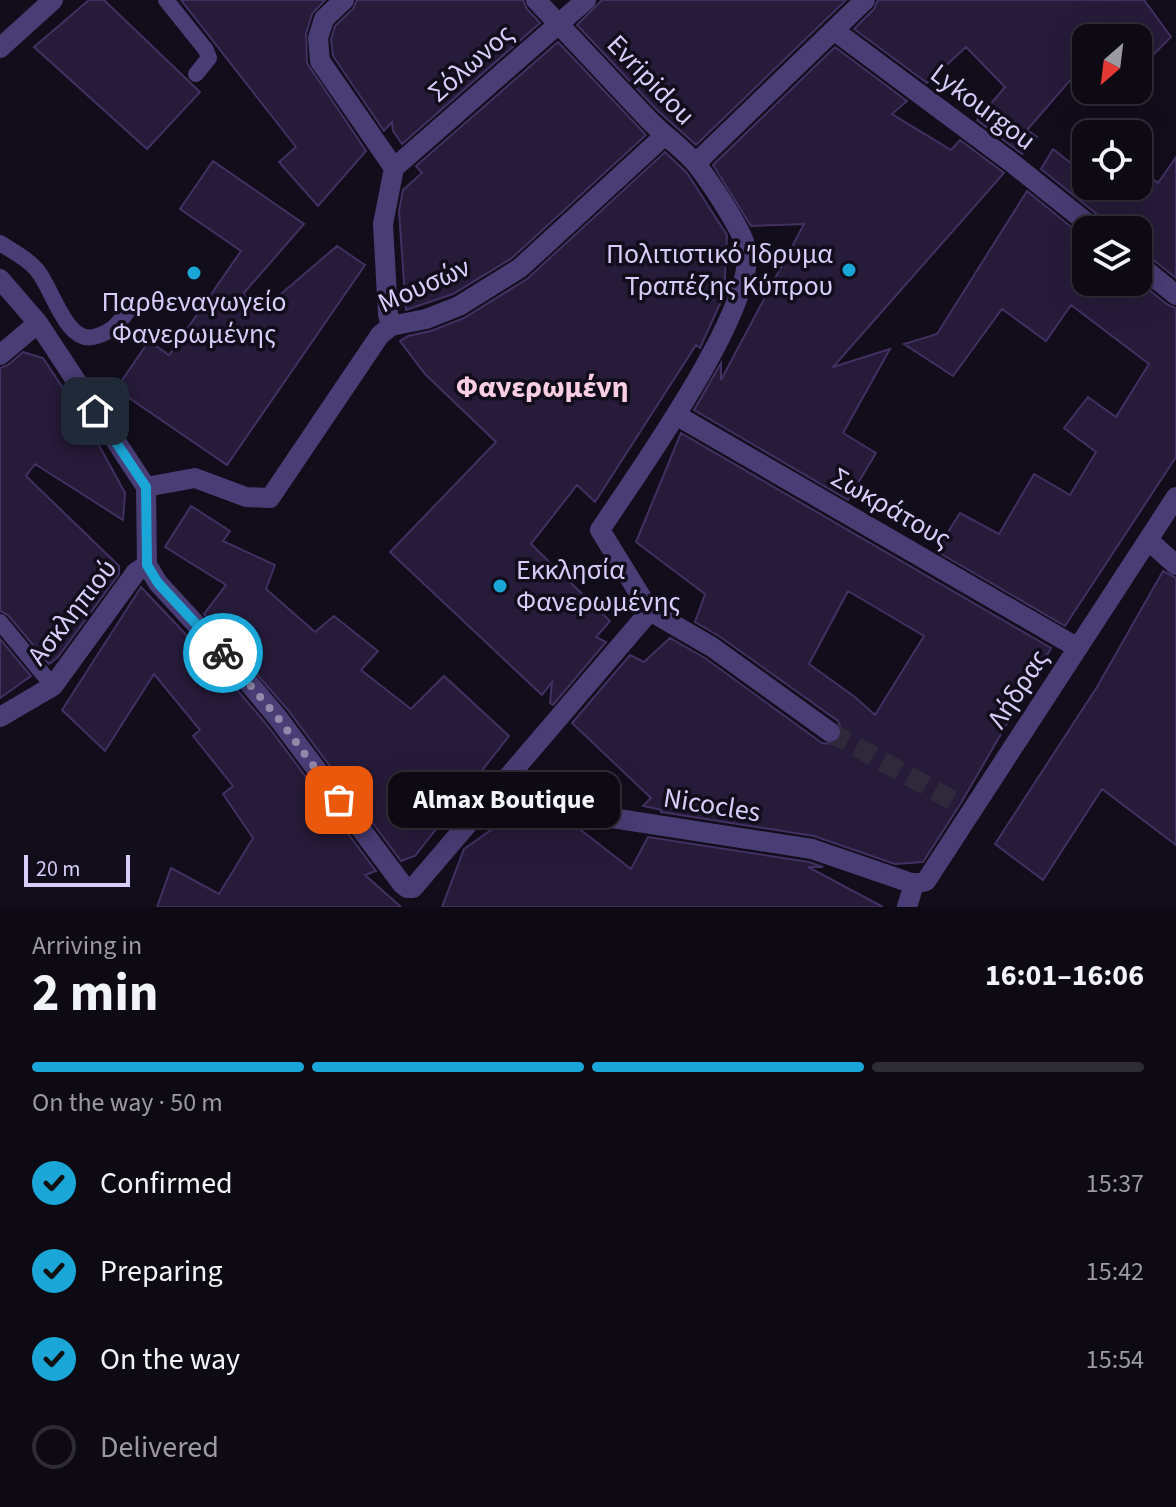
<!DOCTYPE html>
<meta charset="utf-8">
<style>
:root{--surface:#0d0a14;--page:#1b1822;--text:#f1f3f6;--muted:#9a9aa0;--line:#2d2b34;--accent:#1aa6d7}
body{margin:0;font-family:"Source Sans 3",sans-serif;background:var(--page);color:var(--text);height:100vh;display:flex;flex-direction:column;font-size:30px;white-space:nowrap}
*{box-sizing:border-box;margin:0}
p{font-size:26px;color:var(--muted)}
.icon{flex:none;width:44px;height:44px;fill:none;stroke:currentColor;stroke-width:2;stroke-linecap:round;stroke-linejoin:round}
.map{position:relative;height:907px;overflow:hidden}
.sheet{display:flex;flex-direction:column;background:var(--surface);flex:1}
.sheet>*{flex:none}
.needle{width:52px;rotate:208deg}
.controls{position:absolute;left:1072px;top:24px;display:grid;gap:16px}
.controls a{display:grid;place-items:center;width:80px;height:80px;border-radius:16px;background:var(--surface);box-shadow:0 8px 32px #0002,0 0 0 2px var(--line);font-size:40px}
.scale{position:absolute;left:24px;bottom:20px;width:106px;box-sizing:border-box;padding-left:8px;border:4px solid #d8ccf9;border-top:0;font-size:22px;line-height:28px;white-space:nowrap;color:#d8ccf9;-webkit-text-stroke:6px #110d1a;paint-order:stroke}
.pin{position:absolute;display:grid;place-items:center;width:68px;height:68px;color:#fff;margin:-34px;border-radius:16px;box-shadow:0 4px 12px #0006}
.courier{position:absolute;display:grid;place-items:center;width:80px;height:80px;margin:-40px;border:6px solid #1aa6d7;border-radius:50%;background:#fff;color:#222;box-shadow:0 2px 10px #0007}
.bubble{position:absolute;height:56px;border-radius:16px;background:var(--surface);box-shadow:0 8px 32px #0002,0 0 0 2px var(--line);font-size:26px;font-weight:700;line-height:56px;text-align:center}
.overview em{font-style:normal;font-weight:700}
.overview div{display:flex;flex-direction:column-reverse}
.overview{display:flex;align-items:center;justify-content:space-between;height:136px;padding:0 32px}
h1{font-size:52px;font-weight:700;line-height:60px}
.bar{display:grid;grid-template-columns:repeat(4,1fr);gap:12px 8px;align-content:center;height:96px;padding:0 32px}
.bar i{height:10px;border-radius:6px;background:var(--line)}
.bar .current{background:var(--accent)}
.bar p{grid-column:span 4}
ol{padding:0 32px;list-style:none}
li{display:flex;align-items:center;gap:24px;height:88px}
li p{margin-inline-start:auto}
li .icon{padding:8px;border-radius:50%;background:var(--accent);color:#111;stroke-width:4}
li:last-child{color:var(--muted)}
li i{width:44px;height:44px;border:4px solid var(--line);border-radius:50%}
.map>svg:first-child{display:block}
.building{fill:#261b39;stroke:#423062;stroke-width:2;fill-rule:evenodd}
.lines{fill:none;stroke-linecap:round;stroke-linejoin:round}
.street-tunnel{stroke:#2f2a3b;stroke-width:20;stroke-dasharray:20 10;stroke-linecap:butt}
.lane{stroke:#483d74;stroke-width:16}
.street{stroke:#483d74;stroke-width:20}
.done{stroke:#9289ab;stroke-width:8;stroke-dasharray:0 14.4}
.route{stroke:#1aa6d7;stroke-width:10}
.poi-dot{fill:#1aa6d7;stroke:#110d1a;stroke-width:3}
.labels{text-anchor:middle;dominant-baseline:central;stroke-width:7;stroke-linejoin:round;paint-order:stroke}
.street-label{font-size:28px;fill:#d8ccf9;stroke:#110d1a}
.poi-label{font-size:28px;fill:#d8ccf9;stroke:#110d1a;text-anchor:end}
.neighbourhood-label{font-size:30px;font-weight:bold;fill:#f9cee3;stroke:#110d1a}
</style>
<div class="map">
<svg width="1176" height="907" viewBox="0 0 1176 907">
<rect width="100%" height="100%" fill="#110d1a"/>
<!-- building -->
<path class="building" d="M 89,0 L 104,0 L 200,92 L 147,149 L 34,47 Z
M 181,0 L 325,0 L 312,14 L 306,34 L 307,63 L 366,151 L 318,206 L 279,162 L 296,147 Z
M 357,0 L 523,0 L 527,9 L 540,23 L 402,144 L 393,131 L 392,122 L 384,131 L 333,56 L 331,39 L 335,26 L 353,9 Z
M 602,0 L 846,0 L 696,145 L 657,110 L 577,25 Z
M 878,0 L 1144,0 L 1171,37 L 1138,70 L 1138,38 L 1086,38 L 1086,62 L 1027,130 L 1037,137 L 1022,154 L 977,120 L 1005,87 L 966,47 L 927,83 L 854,29 L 874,9 Z
M 558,42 L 646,135 L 512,258 L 453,294 L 406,310 L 399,211 L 403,190 L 422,173 L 416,166 Z
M 835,47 L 907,101 L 892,114 L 951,150 L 960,140 L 1004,173 L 833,367 L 890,349 L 843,433 L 876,453 L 848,500 L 694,410 L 721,363 L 721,380 L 804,224 L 751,226 L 713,165 Z
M 1053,149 L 1086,175 L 1086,186 L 1138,186 L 1138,168 L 1158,183 L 1176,157 L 1176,278 L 1146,254 L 1138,251 L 1138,230 L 1109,230 L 1104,220 L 1041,169 Z
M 665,152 L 687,173 L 727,235 L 724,295 L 700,348 L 696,345 L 595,502 L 577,485 L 531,544 L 610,621 L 596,637 L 606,642 L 553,705 L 550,703 L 552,682 L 542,695 L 390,552 L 496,442 L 425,374 L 400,341 L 408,336 L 431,331 L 464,318 L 527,279 Z
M 213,161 L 304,224 L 243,294 L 261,311 L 337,246 L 365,265 L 227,465 L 116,389 L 149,341 L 169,355 L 241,251 L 180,209 Z
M 1027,191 L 1086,239 L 1086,282 L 1138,281 L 1168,305 L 1176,308 L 1176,457 L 1065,626 L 936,551 L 960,513 L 999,534 L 1034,474 L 1070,495 L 1096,452 L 1064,428 L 1088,397 L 1116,417 L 1149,364 L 1071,305 L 1046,341 L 1002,309 L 953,376 L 904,344 L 937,334 Z
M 23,352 L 43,358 L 89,427 L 125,493 L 123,520 L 35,464 L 26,476 L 119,566 L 119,574 L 58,657 L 49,664 L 8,615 L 0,611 L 0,368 L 8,365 Z
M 681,433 L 1051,648 L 961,803 L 923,862 L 895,864 L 814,836 L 661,812 L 662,810 L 643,806 L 651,798 L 572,723 L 630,655 L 644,662 L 670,638 L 705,658 L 822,743 L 835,744 L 843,734 L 838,721 L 719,636 L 695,622 L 705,594 L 636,542 ZM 848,591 L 924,636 L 875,715 L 855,697 L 809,664 Z
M 191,506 L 230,531 L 223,541 L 275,565 L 266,589 L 315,632 L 334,616 L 378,651 L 361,670 L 411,709 L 444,676 L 509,736 L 415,856 L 401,861 L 288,710 L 204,614 L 226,585 L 165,547 Z
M 1163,571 L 1176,578 L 1176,845 L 1102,789 L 1043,880 L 995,844 L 1097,687 Z
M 141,587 L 227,678 L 268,726 L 376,871 L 365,875 L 401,907 L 157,907 L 171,868 L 219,894 L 253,838 L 223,794 L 233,786 L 193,736 L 200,730 L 154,674 L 105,751 L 62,710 Z
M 0,639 L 31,676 L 0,698 Z
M 521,809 L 573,824 L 631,869 L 648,837 L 809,862 L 823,867 L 808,867 L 883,907 L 442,907 L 464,849 Z"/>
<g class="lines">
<!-- street-tunnel -->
<path class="street-tunnel" d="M 830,732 L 959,804"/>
<!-- lane -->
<path class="lane" d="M 166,0 L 206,50 L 209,58 L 196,74
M 0,243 C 12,251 27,258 36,269 C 52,286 65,343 93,337 C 110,333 117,326 127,312
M 0,622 L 53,686"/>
<!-- street -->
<path class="street" d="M 344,0 L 324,19 L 318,38 L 320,61 L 394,168 L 383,224 L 388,314 L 391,326
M 536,0 C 573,39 611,80 648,119 C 663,135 683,148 697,165 C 710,182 742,229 746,248 C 759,305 634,478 600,530 L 650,611 L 712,647 L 830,732
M 835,31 L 1011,162 L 1096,230
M 0,48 L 53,0
M 696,163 L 865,0
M 394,168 L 586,0
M 1138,264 L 1176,295
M 0,279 L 38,323 L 146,487 L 147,565 L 158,583 L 237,669 L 278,718 L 402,884 L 407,888 L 413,888
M 0,355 L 38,323
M 676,415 L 1078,648
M 146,487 L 195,478 L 246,497 L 270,498 L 380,335 L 391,326 L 426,319 L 459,306 L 520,268 L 664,136
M 1148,540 L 1176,565
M 0,717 L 53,686 L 136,572 L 147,565
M 499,789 L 580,813 L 812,849 L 914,884
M 914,884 L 926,881 L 1176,497
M 413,888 L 650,611
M 907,907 L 914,884"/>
</g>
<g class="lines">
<!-- done -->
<path class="done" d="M 223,653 L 278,718 L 339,800"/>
<!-- route -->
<path class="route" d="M 95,411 L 146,487 L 147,565 L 158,583 L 223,653"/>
</g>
<!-- markers -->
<g class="poi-dot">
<circle cx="849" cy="270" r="8"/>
<circle cx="194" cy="273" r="8"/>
<circle cx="500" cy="586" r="8"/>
</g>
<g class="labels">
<!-- street labels -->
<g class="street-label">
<text transform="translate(471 63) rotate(-41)">Σόλωνος</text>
<text transform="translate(651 80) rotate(46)">Evripidou</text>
<text transform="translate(983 107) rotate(37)">Lykourgou</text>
<text transform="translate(424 285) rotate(-24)">Μουσών</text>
<text transform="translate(891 508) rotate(30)">Σωκράτους</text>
<text transform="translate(72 612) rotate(-52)">Ασκληπιού</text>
<text transform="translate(1018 689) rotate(-57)">Λήδρας</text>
<text transform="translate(712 805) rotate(9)">Nicocles</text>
</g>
<!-- poi labels -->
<g class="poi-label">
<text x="833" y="254">Πολιτιστικό Ίδρυμα<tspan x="833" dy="32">Τραπέζης Κύπρου</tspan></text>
<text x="194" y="302" text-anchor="middle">Παρθεναγωγείο<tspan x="194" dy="32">Φανερωμένης</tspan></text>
<text x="516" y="570" text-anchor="start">Εκκλησία<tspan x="516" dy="32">Φανερωμένης</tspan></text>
</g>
<!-- neighbourhood labels -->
<g class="neighbourhood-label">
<text x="542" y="387">Φανερωμένη</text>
</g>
</g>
</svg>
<div class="controls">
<a><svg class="needle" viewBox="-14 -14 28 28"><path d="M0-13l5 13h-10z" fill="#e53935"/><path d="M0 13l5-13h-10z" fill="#9a9aa0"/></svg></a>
<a><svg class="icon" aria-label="locate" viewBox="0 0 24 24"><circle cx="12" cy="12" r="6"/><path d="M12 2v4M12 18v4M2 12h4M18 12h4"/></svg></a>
<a><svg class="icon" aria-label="layers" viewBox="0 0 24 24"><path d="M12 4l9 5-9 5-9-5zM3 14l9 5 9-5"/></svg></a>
</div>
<div class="scale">20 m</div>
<div class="pin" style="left:339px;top:800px;background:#ea580c"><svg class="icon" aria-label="bag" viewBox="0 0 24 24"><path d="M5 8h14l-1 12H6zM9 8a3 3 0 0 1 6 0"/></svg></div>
<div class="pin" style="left:95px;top:411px;background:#1f2937"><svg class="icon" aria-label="home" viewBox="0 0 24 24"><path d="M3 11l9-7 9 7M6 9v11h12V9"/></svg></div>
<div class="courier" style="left:223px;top:653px"><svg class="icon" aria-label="bike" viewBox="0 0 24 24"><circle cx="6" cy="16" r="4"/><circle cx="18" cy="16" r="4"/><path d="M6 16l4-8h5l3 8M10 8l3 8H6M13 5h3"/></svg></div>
<div class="bubble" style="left:388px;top:772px;width:232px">Almax Boutique</div>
</div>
<section class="sheet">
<div class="overview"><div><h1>2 min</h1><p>Arriving in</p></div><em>16:01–16:06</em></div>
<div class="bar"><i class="current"></i><i class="current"></i><i class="current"></i><i></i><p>On the way · 50 m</p></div>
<ol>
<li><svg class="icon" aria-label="check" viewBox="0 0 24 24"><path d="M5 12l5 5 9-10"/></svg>Confirmed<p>15:37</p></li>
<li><svg class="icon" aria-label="check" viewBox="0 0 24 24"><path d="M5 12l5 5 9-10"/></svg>Preparing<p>15:42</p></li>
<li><svg class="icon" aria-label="check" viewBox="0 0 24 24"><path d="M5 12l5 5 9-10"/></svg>On the way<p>15:54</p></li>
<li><i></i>Delivered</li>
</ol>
</section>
